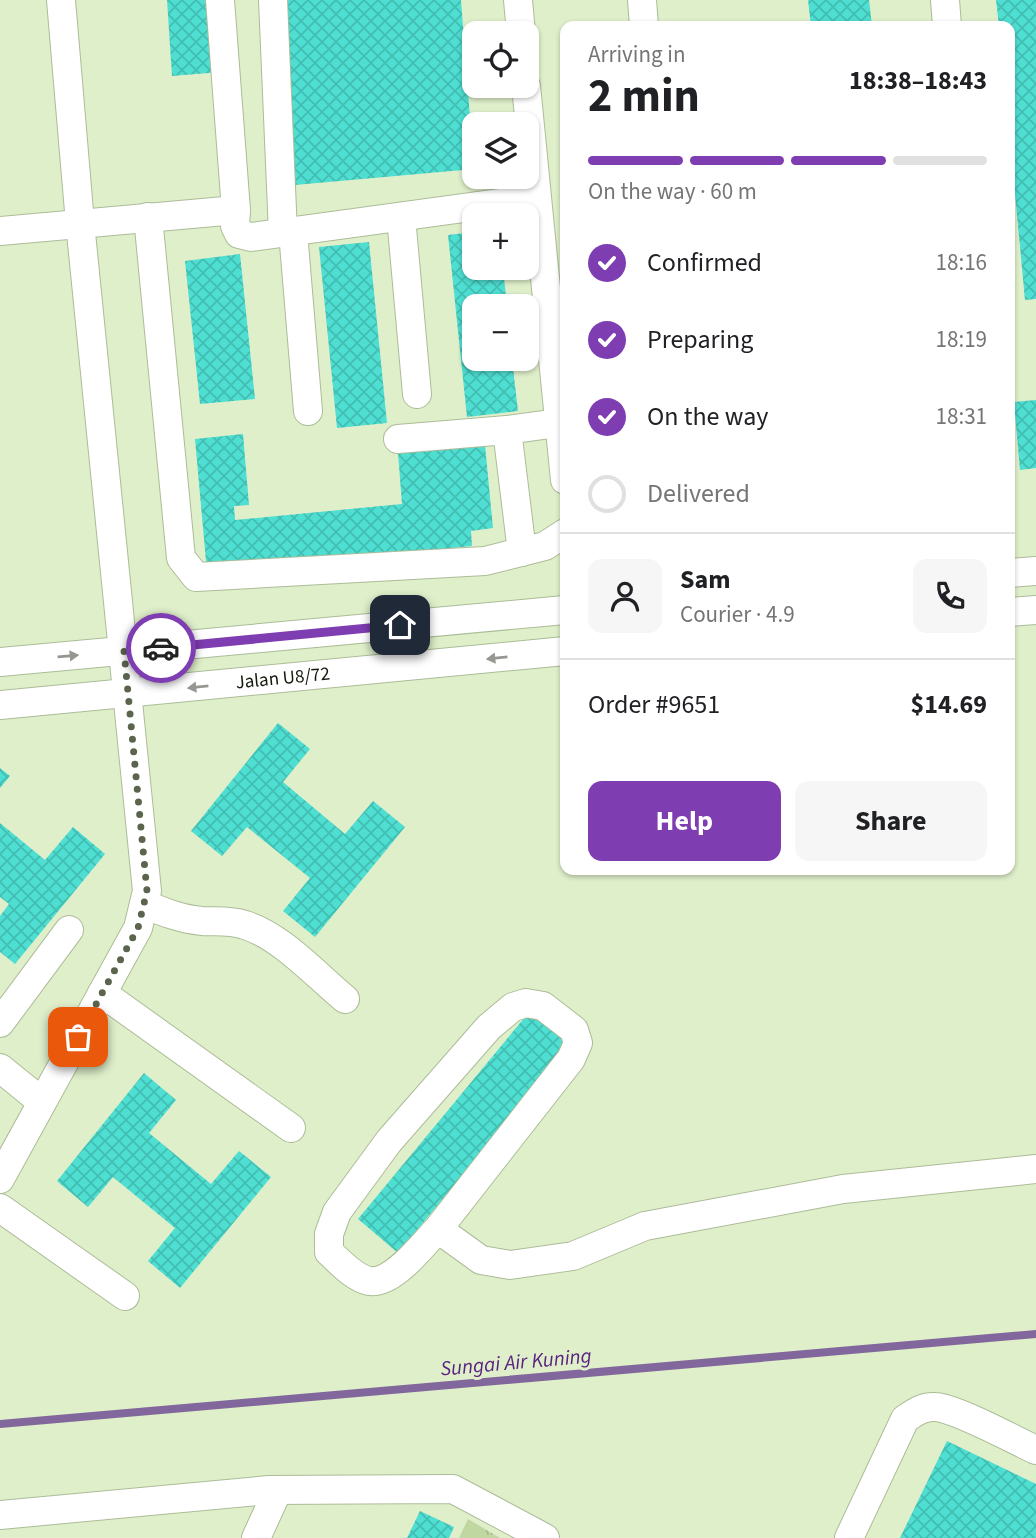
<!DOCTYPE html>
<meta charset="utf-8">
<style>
:root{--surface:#fff;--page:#f6f6f6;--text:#202124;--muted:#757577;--line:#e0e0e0;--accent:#7e3db1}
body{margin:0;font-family:"Source Sans 3",sans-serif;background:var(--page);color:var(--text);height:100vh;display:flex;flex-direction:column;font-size:26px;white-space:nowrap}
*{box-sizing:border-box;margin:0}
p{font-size:23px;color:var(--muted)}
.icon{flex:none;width:38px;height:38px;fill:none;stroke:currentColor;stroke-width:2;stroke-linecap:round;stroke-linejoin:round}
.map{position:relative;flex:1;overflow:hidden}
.sheet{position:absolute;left:560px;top:21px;width:455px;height:854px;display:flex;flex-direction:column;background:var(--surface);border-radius:14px;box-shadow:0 2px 5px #0004}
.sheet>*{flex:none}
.fabs{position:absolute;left:462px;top:21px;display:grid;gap:14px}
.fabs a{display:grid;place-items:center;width:77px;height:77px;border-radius:14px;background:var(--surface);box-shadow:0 2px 5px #0004;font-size:35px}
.pin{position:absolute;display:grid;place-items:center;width:60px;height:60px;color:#fff;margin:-30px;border-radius:14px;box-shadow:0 4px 10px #0006}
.courier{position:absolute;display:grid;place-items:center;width:70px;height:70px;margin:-35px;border:5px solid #7e3db1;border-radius:50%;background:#fff;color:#222;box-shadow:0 2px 9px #0007}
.headline em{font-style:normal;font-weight:700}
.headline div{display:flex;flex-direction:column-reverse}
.headline{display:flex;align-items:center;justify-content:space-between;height:119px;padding:0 28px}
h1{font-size:46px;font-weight:700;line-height:52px}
.bar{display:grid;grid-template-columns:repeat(4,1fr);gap:10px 7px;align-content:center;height:84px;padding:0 28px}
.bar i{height:9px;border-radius:5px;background:var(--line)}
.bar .current{background:var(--accent)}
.bar p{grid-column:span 4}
.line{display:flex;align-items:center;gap:18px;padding:0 28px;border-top:2px solid var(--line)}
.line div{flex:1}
.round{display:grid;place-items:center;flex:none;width:74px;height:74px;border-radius:14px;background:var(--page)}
ol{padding:0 28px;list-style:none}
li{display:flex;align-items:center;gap:21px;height:77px}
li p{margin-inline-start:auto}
li .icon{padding:7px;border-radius:50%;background:var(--accent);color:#fff;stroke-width:4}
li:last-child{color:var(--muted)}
li i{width:38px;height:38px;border:4px solid var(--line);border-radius:50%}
.primary-button{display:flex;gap:14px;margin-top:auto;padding:14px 28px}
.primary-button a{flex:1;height:80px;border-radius:14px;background:var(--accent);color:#fff;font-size:28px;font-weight:700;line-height:80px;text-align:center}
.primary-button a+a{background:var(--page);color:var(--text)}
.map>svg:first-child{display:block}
.park{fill:url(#park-tufts)}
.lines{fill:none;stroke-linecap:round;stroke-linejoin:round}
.stream{stroke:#82679c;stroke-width:8}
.building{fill:url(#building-cross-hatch)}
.minor-casing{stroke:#acbc98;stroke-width:30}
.minor{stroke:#fff;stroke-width:28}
.oneway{fill:#959892}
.done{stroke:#5b654e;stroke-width:7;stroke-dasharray:0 12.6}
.route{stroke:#7e3db1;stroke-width:9}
.labels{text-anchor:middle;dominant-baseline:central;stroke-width:6;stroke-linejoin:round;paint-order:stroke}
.street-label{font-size:19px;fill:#141a0c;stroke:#dfefca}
.water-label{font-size:21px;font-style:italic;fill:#5a2382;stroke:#dfefca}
</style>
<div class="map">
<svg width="1036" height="1538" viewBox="0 0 1036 1538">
<defs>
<pattern id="park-tufts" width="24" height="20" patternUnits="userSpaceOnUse" patternTransform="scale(1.75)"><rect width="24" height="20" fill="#c0d7a1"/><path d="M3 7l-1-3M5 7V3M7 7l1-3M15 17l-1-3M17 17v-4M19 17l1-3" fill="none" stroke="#a4b889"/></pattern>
<pattern id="building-cross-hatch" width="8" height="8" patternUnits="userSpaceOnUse" patternTransform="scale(1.75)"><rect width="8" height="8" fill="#4eded2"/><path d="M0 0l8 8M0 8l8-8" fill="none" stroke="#43beb3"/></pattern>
</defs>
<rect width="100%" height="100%" fill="#dfefca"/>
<!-- park -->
<path class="park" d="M 468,1519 L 500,1538 L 459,1538 Z"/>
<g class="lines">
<!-- stream -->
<path class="stream" d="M 0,1424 L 1036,1334"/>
</g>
<!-- building -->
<path class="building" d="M 167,0 L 216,0 L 221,72 L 172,76 Z
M 280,0 L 461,0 L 474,169 L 295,185 Z
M 808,0 L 869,0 L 872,26 L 811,26 Z
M 996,0 L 1036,0 L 1036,299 L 1025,300 L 1010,141 L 1010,26 L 999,26 Z
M 474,232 L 474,268 L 503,268 L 507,306 L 474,306 L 474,359 L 512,359 L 518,411 L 467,417 L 448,235 Z
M 369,242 L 387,423 L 337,428 L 319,247 Z
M 240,254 L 255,399 L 200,404 L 185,261 Z
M 1036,400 L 1036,468 L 1020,470 L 1014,402 Z
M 243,434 L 249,505 L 234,506 L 235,520 L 402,504 L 398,453 L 485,445 L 493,528 L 471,531 L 472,546 L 207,572 L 195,439 Z
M 278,723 L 310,749 L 283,782 L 345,834 L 373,801 L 405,827 L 315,937 L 283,911 L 310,878 L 247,827 L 222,856 L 191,831 Z
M 0,768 L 10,776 L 0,788 Z
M 0,823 L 45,860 L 73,827 L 105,854 L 15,964 L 0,952 L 0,916 L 9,904 L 0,897 Z
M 530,1011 L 570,1045 L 398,1253 L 358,1219 Z
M 144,1073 L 176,1100 L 149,1133 L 211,1184 L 239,1151 L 271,1177 L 180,1288 L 148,1261 L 175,1228 L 113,1177 L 88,1207 L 57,1181 Z
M 947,1441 L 1036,1484 L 1036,1538 L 900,1538 Z
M 420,1511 L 454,1527 L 449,1538 L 407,1538 Z"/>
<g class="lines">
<defs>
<g id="minor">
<path d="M 220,0 L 236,210 L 235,226 L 239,234 L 251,237 L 536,198"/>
<path d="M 273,0 L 283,233"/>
<path d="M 518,0 L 521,33"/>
<path d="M 642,0 L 644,26"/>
<path d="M 945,0 L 947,26"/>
<path d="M 526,86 L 565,480"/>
<path d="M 148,217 L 181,558 L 196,577 L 485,561 L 545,546 L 565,533"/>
<path d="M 401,217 L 417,394"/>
<path d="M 0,231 L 236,210"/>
<path d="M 293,232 L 308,411"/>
<path d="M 507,430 L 558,423"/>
<path d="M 398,439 L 507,430 L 522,552"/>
<path d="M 1010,573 L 1036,571"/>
<path d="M 1010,612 L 1036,610"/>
<path d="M 0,662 L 565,610"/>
<path id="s1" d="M 0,705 L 565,651"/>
<path d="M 144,904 C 163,912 181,919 202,921 C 216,922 230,920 245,925 C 281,936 316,975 345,999"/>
<path d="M 102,993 L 291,1128"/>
<path d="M 0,1023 L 69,930"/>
<path d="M 0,1068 L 42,1102"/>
<path d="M 0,1179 L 138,928 L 147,891 L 80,223 L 61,0"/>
<path d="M 0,1208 L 125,1296"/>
<path d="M 438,1229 L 571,1059 L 578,1043 L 574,1030 L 543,1006 L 526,1003 L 513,1007 L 489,1027 L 389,1141 L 337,1212 L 329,1234 L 329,1252 C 340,1262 354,1278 369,1281 C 393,1285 422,1245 438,1229 L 481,1260 L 510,1265 L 573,1256 L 645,1226 L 843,1189 L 1036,1169"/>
<path d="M 0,1515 L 269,1490 L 453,1489 L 545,1538"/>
<path d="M 256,1538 L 278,1490"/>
<path d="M 849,1538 L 905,1419 C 914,1413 923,1406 935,1407 C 956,1408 1014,1440 1036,1450"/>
</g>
</defs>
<!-- minor casing -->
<use href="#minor" class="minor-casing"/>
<!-- minor -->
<use href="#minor" class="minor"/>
</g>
<!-- one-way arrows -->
<defs><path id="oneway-solid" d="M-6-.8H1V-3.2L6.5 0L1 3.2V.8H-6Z" transform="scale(1.75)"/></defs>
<g class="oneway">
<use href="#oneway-solid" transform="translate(68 656) rotate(-5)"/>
<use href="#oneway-solid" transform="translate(497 658) rotate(174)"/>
<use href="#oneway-solid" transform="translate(198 687) rotate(174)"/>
</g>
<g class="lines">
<!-- done -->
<path class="done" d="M 78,1037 L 138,928 L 147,891 L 124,651 L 161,648"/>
<!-- route -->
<path class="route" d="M 161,648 L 400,625"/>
</g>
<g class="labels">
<!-- street labels -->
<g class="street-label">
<text stroke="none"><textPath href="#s1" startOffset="284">Jalan U8/72</textPath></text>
</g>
<!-- water labels -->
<g class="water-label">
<text transform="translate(516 1362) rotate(-5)">Sungai Air Kuning</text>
</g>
</g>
</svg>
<div class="fabs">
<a><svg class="icon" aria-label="locate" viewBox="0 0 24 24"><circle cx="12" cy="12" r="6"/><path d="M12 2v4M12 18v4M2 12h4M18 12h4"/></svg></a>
<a><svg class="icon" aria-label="layers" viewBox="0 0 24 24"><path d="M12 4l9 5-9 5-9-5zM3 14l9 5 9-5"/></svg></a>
<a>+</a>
<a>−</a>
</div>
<div class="pin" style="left:78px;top:1037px;background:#ea580c"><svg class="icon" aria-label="bag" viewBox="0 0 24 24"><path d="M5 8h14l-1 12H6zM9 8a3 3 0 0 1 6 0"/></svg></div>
<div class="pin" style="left:400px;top:625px;background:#1f2937"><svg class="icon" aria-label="home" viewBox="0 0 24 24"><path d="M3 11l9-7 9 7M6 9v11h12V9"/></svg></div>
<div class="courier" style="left:161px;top:648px"><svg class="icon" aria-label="car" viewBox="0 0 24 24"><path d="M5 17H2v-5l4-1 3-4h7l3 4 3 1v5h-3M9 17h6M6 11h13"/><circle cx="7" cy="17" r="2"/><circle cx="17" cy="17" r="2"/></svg></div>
<section class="sheet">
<div class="headline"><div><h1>2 min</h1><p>Arriving in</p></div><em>18:38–18:43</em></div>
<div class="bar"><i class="current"></i><i class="current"></i><i class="current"></i><i></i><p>On the way · 60 m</p></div>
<ol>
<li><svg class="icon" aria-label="check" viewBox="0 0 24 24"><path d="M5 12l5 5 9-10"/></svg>Confirmed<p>18:16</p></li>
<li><svg class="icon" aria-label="check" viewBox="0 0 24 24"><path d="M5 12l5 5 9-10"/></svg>Preparing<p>18:19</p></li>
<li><svg class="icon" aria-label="check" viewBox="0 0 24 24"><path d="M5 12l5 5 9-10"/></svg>On the way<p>18:31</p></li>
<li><i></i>Delivered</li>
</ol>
<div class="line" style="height:126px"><a class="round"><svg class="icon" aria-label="person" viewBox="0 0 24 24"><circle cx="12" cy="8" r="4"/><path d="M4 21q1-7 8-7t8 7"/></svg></a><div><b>Sam</b><p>Courier · 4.9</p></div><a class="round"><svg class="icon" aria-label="phone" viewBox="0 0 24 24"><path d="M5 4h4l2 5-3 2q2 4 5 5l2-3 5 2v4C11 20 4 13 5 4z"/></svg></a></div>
<div class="line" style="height:91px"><div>Order #9651</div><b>$14.69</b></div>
<div class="primary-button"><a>Help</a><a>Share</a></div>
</section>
</div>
